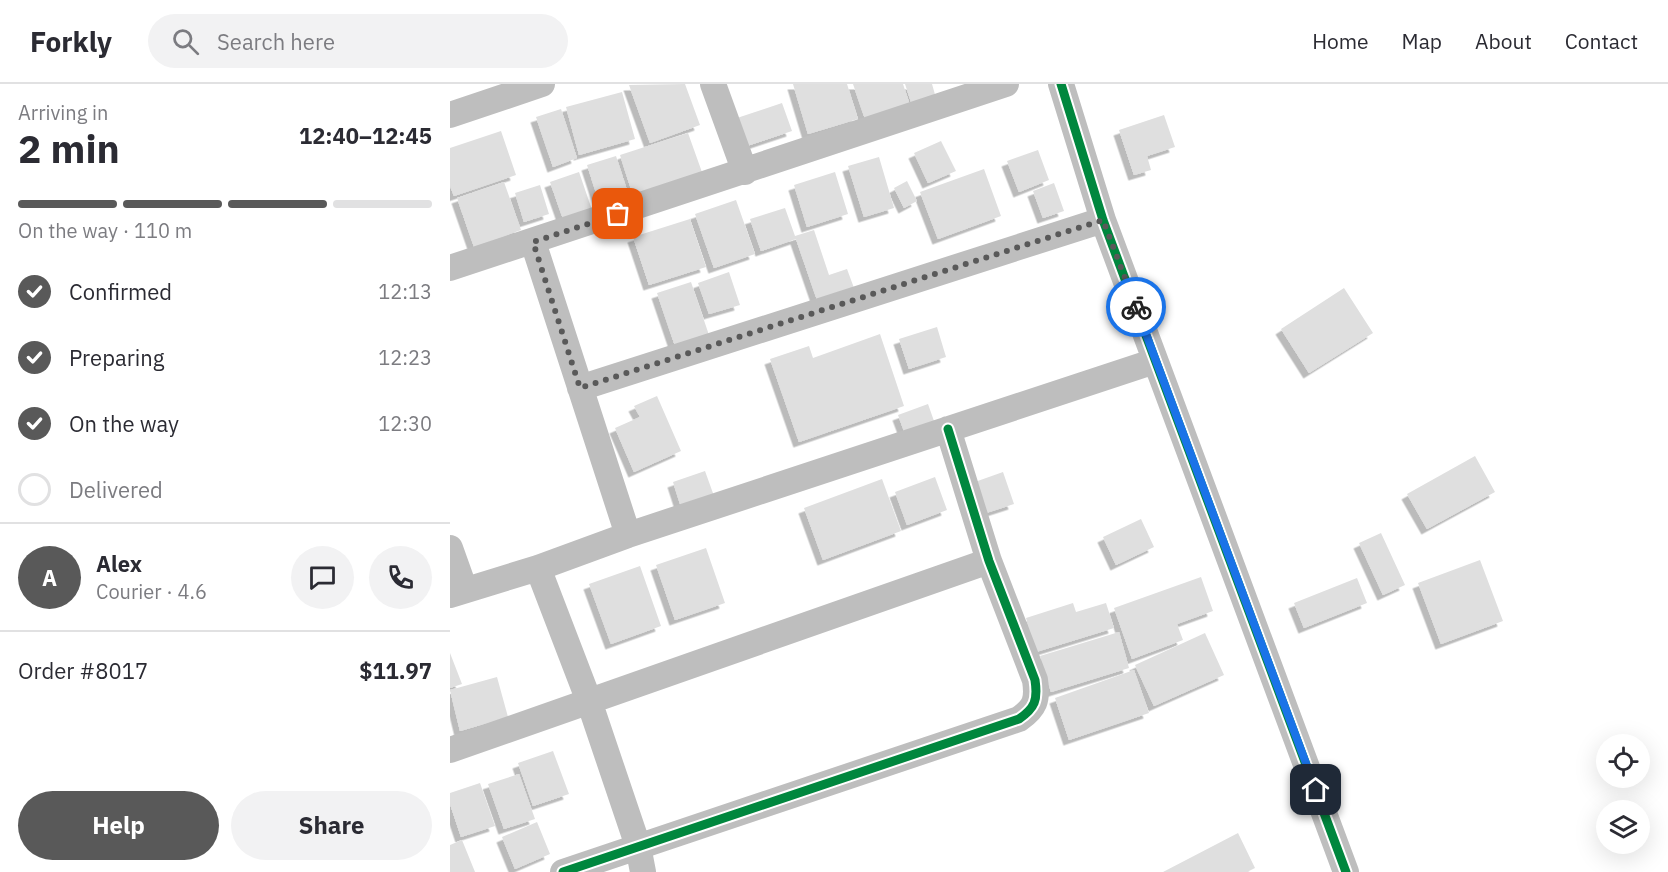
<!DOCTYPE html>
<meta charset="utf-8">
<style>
:root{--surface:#fff;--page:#f2f2f3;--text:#2b2b33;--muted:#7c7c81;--line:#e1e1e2;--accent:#595959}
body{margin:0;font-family:"IBM Plex Sans",sans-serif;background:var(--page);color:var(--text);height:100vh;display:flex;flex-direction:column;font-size:22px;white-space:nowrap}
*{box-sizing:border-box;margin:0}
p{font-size:20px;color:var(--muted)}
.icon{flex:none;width:33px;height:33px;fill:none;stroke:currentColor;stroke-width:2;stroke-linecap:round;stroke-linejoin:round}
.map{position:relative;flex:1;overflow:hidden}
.side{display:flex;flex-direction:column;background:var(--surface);width:450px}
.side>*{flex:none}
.tools{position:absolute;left:1146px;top:650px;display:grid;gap:12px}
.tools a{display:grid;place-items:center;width:54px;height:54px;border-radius:50%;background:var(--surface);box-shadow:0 6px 24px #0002;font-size:30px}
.pin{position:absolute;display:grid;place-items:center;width:51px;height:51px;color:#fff;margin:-26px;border-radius:12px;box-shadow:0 3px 9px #0006}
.courier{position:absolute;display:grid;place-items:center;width:60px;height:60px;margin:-30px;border:4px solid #1a73e8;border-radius:50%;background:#fff;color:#222;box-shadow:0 2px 8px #0007}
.overview em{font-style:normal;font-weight:700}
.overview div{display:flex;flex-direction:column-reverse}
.overview{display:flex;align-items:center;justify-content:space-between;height:102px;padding:0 18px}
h1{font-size:39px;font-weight:700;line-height:45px}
.bar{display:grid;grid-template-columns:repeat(4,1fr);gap:9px 6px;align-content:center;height:72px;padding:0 18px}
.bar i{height:8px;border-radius:4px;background:var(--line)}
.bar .current{background:var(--accent)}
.bar p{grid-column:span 4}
.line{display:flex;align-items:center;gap:15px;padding:0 18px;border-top:2px solid var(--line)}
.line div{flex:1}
.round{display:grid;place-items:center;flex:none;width:63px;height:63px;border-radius:32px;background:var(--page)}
ol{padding:0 18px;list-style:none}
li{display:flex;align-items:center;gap:18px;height:66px}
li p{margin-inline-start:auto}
li .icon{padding:6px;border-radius:50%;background:var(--accent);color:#fff;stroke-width:4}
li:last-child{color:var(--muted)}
li i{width:33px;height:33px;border:3px solid var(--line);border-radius:50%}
.button{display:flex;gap:12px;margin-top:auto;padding:12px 18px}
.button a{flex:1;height:69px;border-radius:36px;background:var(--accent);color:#fff;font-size:24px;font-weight:700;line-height:69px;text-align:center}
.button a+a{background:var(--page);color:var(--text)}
header{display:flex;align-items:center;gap:36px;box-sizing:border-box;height:84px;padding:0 30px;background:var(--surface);border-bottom:2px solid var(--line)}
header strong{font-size:28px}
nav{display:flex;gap:33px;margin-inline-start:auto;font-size:21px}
.search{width:420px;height:54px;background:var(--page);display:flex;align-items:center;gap:15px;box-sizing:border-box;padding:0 21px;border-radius:33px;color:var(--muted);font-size:22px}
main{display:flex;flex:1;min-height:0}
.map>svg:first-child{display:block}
.building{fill:#dfdfdf;filter:url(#shadow)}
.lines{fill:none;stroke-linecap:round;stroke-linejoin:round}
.street{stroke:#bebebe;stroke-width:26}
.cycleway-casing{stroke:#fff;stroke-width:13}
.cycleway{stroke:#00873e;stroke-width:9}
.done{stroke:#595959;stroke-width:6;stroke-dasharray:0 10.8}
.route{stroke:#1a73e8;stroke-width:8}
</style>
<header>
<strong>Forkly</strong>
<div class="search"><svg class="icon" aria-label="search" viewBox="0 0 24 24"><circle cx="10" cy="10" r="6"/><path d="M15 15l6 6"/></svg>Search here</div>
<nav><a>Home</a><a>Map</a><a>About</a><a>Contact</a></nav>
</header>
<main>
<section class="side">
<div class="overview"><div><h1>2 min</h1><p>Arriving in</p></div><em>12:40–12:45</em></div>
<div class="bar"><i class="current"></i><i class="current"></i><i class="current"></i><i></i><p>On the way · 110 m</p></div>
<ol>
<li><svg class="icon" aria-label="check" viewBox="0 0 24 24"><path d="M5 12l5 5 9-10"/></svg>Confirmed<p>12:13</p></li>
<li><svg class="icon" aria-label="check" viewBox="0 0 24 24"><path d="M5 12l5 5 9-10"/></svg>Preparing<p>12:23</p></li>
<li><svg class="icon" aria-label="check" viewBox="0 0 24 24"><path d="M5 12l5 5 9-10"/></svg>On the way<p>12:30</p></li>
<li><i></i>Delivered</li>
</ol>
<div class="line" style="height:108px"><b class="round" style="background:var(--accent);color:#fff">A</b><div><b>Alex</b><p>Courier · 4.6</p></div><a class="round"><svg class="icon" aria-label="chat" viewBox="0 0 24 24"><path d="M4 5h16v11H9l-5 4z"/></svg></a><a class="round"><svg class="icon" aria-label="phone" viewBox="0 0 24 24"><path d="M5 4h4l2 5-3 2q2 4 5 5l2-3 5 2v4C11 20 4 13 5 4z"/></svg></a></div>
<div class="line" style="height:78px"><div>Order #8017</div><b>$11.97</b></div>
<div class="button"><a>Help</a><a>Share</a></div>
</section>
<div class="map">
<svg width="1218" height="788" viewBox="0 0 1218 788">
<defs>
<filter id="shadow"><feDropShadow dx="-5.5" dy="5.5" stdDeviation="0" flood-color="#0004"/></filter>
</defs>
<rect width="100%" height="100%" fill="#fff"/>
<!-- building -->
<path class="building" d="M 235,0 L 250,41 L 200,59 L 179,1 Z
M 343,0 L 397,0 L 408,35 L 358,50 Z
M 403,0 L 453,0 L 461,24 L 416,38 Z
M 455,0 L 482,0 L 486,14 L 462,21 Z
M 172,8 L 185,55 L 129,71 L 116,23 Z
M 332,19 L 342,47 L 297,62 L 287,34 Z
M 111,25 L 127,74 L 103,83 L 86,33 Z
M 714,31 L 725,63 L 697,72 L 701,86 L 684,91 L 669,46 Z
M 51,47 L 66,91 L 4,112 L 0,102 L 0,64 Z
M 238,49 L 253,91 L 186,121 L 170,71 Z
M 491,57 L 506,87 L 478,99 L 464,69 Z
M 588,66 L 599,96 L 569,108 L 557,77 Z
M 166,72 L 178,109 L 149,118 L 137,81 Z
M 429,73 L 444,124 L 414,133 L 398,82 Z
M 534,85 L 551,132 L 488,155 L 470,108 Z
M 129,88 L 142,126 L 113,135 L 100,98 Z
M 385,88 L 398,130 L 357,143 L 344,101 Z
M 457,97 L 467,117 L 454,124 L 444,104 Z
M 54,98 L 71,146 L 24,163 L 7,114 Z
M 604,99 L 614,127 L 593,134 L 583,107 Z
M 90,101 L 99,130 L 74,138 L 65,109 Z
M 286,116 L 305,170 L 264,184 L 245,130 Z
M 335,124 L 345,152 L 364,146 L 379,191 L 397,185 L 404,204 L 367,216 L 346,155 L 311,167 L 300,135 Z
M 240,135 L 256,183 L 199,201 L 183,153 Z
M 279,188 L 290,221 L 259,230 L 248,199 Z
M 241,198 L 260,254 L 226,265 L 207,209 Z
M 894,204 L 923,249 L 859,289 L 831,245 Z
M 487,243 L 496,273 L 459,285 L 449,255 Z
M 430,250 L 454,322 L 349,358 L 320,275 L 359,262 L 363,274 Z
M 207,312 L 231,367 L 184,388 L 165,344 L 190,333 L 184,322 Z
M 478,320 L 484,337 L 454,347 L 448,331 Z
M 1025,372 L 1045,408 L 977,445 L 957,410 Z
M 255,387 L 264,412 L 231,423 L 223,398 Z
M 553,388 L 564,420 L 533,430 L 522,399 Z
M 485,393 L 497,426 L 457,441 L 445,408 Z
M 432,395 L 451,447 L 373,476 L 354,424 Z
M 691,435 L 704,463 L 666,481 L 653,453 Z
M 931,449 L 955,501 L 933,511 L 909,459 Z
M 256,464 L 275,519 L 225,536 L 206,481 Z
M 1030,476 L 1053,537 L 991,560 L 968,499 Z
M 190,482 L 211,542 L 161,560 L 139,500 Z
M 751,493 L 763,527 L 727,540 L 733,556 L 682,575 L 664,524 Z
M 907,494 L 917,519 L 854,544 L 844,519 Z
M 623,519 L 626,528 L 656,519 L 664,544 L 586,568 L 576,534 Z
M 669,548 L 679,584 L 601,608 L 590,572 Z
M 755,549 L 774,591 L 704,622 L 685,581 Z
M 0,569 L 12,600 L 0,604 Z
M 684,586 L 699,629 L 619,656 L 605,614 Z
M 47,593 L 58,633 L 10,647 L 0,606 Z
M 103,667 L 119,710 L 83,722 L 68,679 Z
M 69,690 L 85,735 L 54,745 L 38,700 Z
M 30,699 L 45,742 L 11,753 L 0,720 L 0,709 Z
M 87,738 L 100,770 L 65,785 L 52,753 Z
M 788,749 L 805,784 L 797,788 L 713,788 Z
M 12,756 L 25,788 L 0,788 L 0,761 Z"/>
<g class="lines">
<!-- street -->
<path class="street" d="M 263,0 L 295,88
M 611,0 L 653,136 L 896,788
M 0,31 L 92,0
M 83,158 L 178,451
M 0,184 L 556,0
M 130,304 L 653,136
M 0,464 L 15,506
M 88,484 L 139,617 L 188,762 L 193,788
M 0,511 L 88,484 L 178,451 L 705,277
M 0,666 L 539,477
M 113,788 L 569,635 C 585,624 588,616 585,596 L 539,477 L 498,345"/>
<defs>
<path id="cycleway" d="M 611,0 L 653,136 L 896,788
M 113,788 L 569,635 C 585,624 588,616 585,596 L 539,477 L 498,345"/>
</defs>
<!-- cycleway casing -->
<use href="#cycleway" class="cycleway-casing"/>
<!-- cycleway -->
<use href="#cycleway" class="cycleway"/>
</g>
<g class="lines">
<!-- done -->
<path class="done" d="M 168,130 L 83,158 L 130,304 L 653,136 L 686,223"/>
<!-- route -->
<path class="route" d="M 686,223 L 866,706"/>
</g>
</svg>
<div class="tools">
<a><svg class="icon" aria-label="locate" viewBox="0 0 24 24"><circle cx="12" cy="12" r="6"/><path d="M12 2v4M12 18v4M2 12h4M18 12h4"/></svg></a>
<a><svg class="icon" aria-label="layers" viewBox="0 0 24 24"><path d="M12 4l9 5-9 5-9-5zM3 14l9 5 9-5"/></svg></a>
</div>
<div class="pin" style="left:168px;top:130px;background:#ea580c"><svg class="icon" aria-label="bag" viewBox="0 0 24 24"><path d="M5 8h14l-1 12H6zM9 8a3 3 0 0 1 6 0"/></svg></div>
<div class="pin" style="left:866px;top:706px;background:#1f2937"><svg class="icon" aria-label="home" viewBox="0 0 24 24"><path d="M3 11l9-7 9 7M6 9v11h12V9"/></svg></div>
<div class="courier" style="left:686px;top:223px"><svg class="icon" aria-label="bike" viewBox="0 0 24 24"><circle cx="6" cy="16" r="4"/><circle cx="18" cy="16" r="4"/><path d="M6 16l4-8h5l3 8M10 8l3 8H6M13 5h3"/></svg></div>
</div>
</main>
